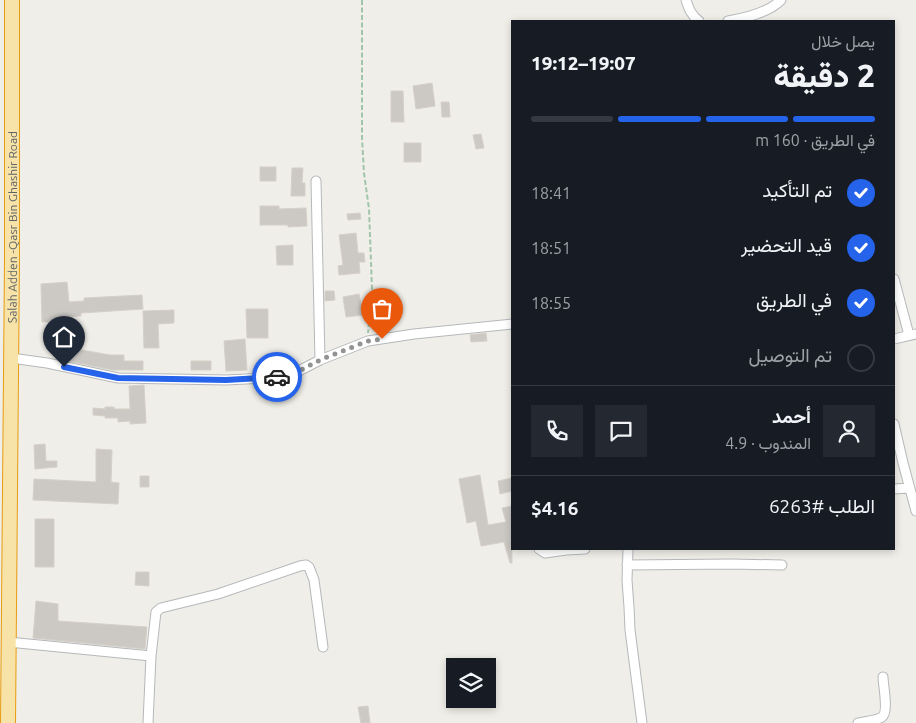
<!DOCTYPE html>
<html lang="ar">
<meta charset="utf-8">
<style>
:root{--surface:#171b24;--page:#242831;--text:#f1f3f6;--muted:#9ea1a6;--line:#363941;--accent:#2563eb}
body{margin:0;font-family:Ubuntu,Vazirmatn,sans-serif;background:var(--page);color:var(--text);direction:rtl;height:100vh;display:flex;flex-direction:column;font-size:19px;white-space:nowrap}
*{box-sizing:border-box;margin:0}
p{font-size:16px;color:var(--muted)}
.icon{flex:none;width:28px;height:28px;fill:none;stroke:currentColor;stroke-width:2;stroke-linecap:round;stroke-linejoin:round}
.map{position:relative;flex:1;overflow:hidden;direction:ltr}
.panel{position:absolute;left:511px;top:20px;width:384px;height:530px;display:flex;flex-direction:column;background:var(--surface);border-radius:0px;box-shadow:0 2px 8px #0003;direction:rtl}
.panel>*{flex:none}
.tools{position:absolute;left:446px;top:658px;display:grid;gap:10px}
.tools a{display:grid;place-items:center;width:50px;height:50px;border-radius:0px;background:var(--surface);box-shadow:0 2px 8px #0003;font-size:25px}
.pin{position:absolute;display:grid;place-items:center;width:42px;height:42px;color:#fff;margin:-51px -21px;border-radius:50% 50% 50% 0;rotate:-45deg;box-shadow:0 0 5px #0007}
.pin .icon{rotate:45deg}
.courier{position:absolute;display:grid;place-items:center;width:50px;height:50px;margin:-25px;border:4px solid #2563eb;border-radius:50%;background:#fff;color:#222;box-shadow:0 1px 6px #0007}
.overview em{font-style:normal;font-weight:800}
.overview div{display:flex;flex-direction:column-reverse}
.overview{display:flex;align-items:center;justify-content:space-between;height:85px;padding:0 20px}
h1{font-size:32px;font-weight:800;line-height:38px}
.bar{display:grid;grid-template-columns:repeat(4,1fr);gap:8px 5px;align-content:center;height:60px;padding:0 20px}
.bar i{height:6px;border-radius:4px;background:var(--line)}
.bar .on{background:var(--accent)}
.bar p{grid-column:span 4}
.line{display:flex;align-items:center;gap:12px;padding:0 20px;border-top:1px solid var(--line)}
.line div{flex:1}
.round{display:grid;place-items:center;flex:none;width:52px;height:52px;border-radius:0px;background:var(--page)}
ol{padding:0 20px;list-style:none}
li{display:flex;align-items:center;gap:15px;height:55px}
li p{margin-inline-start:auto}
li .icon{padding:5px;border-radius:50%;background:var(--accent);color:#fff;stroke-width:4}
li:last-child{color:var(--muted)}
li i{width:28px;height:28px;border:2px solid var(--line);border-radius:50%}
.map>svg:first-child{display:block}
.building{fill:#ccc9c5;stroke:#d5d0c7}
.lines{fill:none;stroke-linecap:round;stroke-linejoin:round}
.minor-casing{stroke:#b5b8bb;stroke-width:11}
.trunk-casing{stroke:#e79c12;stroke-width:16}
.path{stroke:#a0c6aa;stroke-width:2;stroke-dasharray:5 2.5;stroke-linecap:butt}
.minor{stroke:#fff;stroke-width:9}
.trunk{stroke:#f7e3a7;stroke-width:14}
.done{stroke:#929494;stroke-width:5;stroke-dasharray:0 9}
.route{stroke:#2563eb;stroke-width:6}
.labels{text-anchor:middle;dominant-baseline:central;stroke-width:4;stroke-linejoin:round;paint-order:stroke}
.street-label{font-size:12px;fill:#5f6367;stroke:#fff}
</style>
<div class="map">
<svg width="916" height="723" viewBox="0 0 916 723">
<rect width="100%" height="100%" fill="#f0eee8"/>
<!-- building -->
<path class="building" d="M 432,83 L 435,106 L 416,109 L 413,86 Z
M 391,91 L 403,91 L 404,122 L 391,122 Z
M 441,102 L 449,102 L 450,117 L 442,117 Z
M 481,134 L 484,148 L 476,149 L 473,135 Z
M 404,143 L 421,143 L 421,162 L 404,162 Z
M 260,167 L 276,167 L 276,181 L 260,181 Z
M 292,168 L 303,168 L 302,183 L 305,183 L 305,196 L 291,196 Z
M 260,206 L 279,206 L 279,209 L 306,208 L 307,226 L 288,227 L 288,225 L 260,225 Z
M 360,213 L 361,219 L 348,220 L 347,214 Z
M 356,233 L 358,253 L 364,253 L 365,262 L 359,262 L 360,273 L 339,275 L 338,266 L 343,265 L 339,235 Z
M 293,245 L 293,265 L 277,265 L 276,246 Z
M 67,282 L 69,302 L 84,301 L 84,298 L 142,295 L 143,309 L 81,313 L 81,316 L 56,317 L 56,322 L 42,322 L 41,284 Z
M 325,291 L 334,291 L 335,300 L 325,301 Z
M 359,294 L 363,315 L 346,317 L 343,297 Z
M 246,309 L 268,309 L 268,338 L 247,338 Z
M 174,310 L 174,323 L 158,324 L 159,348 L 144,348 L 143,311 Z
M 486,333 L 487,341 L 471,342 L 470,335 Z
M 245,339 L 247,370 L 226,371 L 224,341 Z
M 65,347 L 110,355 L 124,355 L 124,361 L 143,361 L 143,370 L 112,370 L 63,360 Z
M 191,361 L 211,361 L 211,370 L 191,370 Z
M 144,385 L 146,423 L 130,424 L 130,421 L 118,422 L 118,418 L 105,418 L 105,416 L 93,415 L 93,408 L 105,409 L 105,407 L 114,407 L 114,409 L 130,409 L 129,386 Z
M 45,444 L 46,461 L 57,461 L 57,467 L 35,469 L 34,445 Z
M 96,449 L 112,450 L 111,482 L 119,483 L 118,504 L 33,500 L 34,479 L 96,482 Z
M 480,475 L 488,525 L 506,522 L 502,508 L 512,506 L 512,563 L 510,563 L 504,542 L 481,546 L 476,521 L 467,523 L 459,479 Z
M 140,476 L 149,476 L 149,487 L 140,487 Z
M 512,478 L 512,491 L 500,494 L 498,481 Z
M 35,519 L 54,519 L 54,567 L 35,567 Z
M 136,572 L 149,572 L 149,586 L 135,585 Z
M 36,601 L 58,604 L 58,621 L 147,627 L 145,649 L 33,638 Z
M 368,706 L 370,723 L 361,723 L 358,707 Z"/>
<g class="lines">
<defs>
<path id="minor" d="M 686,0 C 689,9 691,15 699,21
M 728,21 C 746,18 768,13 781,0
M 316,181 L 320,360
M 894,279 L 909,335
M 894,339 L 916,334
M 11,358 L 47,363 L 118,378 L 226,380 L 269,378 L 289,376 L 320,360 L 368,341 L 414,334 L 512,324
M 894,424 L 903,463 L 916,511
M 894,489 L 909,488
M 539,549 L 545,553 L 566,550 L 585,549
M 628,549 L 627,580 L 629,607 L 630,630 L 642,723
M 627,565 L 732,564 L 782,565
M 8,642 L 151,656
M 148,723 L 151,656 L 156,612 L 161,608 L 218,594 L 300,566 L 306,565 L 309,567 L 314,580 L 323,647
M 858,723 C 865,721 876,721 882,717 C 889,712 883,685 883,677"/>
<g id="trunk">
<path id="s1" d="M 8,723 L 12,259 L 12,0"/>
</g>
</defs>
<!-- minor casing -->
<use href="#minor" class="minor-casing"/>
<!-- trunk casing -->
<use href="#trunk" class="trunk-casing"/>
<!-- path -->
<path class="path" d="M 362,0 L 362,138 L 364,173 L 369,209 L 372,289 L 368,333"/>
<!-- minor -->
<use href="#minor" class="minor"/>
<!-- trunk -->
<use href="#trunk" class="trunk"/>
</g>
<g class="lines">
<!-- done -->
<path class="done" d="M 277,377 L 289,376 L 320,360 L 345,350 L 368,341 L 382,339"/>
<!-- route -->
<path class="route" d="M 64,367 L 118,378 L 226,380 L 277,377"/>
</g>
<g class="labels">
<!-- street labels -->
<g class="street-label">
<text stroke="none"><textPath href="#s1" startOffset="496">Salah Adden -Qasr Bin Ghashir Road</textPath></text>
</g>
</g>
</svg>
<div class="tools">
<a><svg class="icon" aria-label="layers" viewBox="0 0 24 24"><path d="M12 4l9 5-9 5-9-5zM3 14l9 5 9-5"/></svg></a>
</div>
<div class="pin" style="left:382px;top:339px;background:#ea580c"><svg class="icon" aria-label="bag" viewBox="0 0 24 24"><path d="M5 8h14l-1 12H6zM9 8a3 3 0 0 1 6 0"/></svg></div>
<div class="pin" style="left:64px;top:367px;background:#1f2937"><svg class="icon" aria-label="home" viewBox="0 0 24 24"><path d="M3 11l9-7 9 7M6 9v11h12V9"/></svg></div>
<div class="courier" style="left:277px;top:377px"><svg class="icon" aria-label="car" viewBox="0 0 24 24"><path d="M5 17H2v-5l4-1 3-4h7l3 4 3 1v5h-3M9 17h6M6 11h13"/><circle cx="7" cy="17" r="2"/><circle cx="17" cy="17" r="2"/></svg></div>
<section class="panel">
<div class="overview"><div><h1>2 دقيقة</h1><p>يصل خلال</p></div><em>19:07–19:12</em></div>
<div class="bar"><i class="on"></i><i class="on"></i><i class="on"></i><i></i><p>في الطريق · 160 m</p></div>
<ol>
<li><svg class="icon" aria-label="check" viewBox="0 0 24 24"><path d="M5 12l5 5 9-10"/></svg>تم التأكيد<p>18:41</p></li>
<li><svg class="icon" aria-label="check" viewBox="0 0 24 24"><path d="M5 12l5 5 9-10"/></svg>قيد التحضير<p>18:51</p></li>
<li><svg class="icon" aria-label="check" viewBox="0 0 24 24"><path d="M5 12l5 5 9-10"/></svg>في الطريق<p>18:55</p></li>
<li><i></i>تم التوصيل</li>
</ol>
<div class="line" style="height:90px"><a class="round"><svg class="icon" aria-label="person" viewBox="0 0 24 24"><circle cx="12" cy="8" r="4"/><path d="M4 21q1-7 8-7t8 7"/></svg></a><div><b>أحمد</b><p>المندوب · 4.9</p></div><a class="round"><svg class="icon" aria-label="chat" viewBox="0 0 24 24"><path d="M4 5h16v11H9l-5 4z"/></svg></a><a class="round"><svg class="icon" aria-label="phone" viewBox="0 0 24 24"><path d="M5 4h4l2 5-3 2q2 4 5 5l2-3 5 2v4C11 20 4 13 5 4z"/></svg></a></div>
<div class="line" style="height:65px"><div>الطلب #6263</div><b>$4.16</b></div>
</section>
</div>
